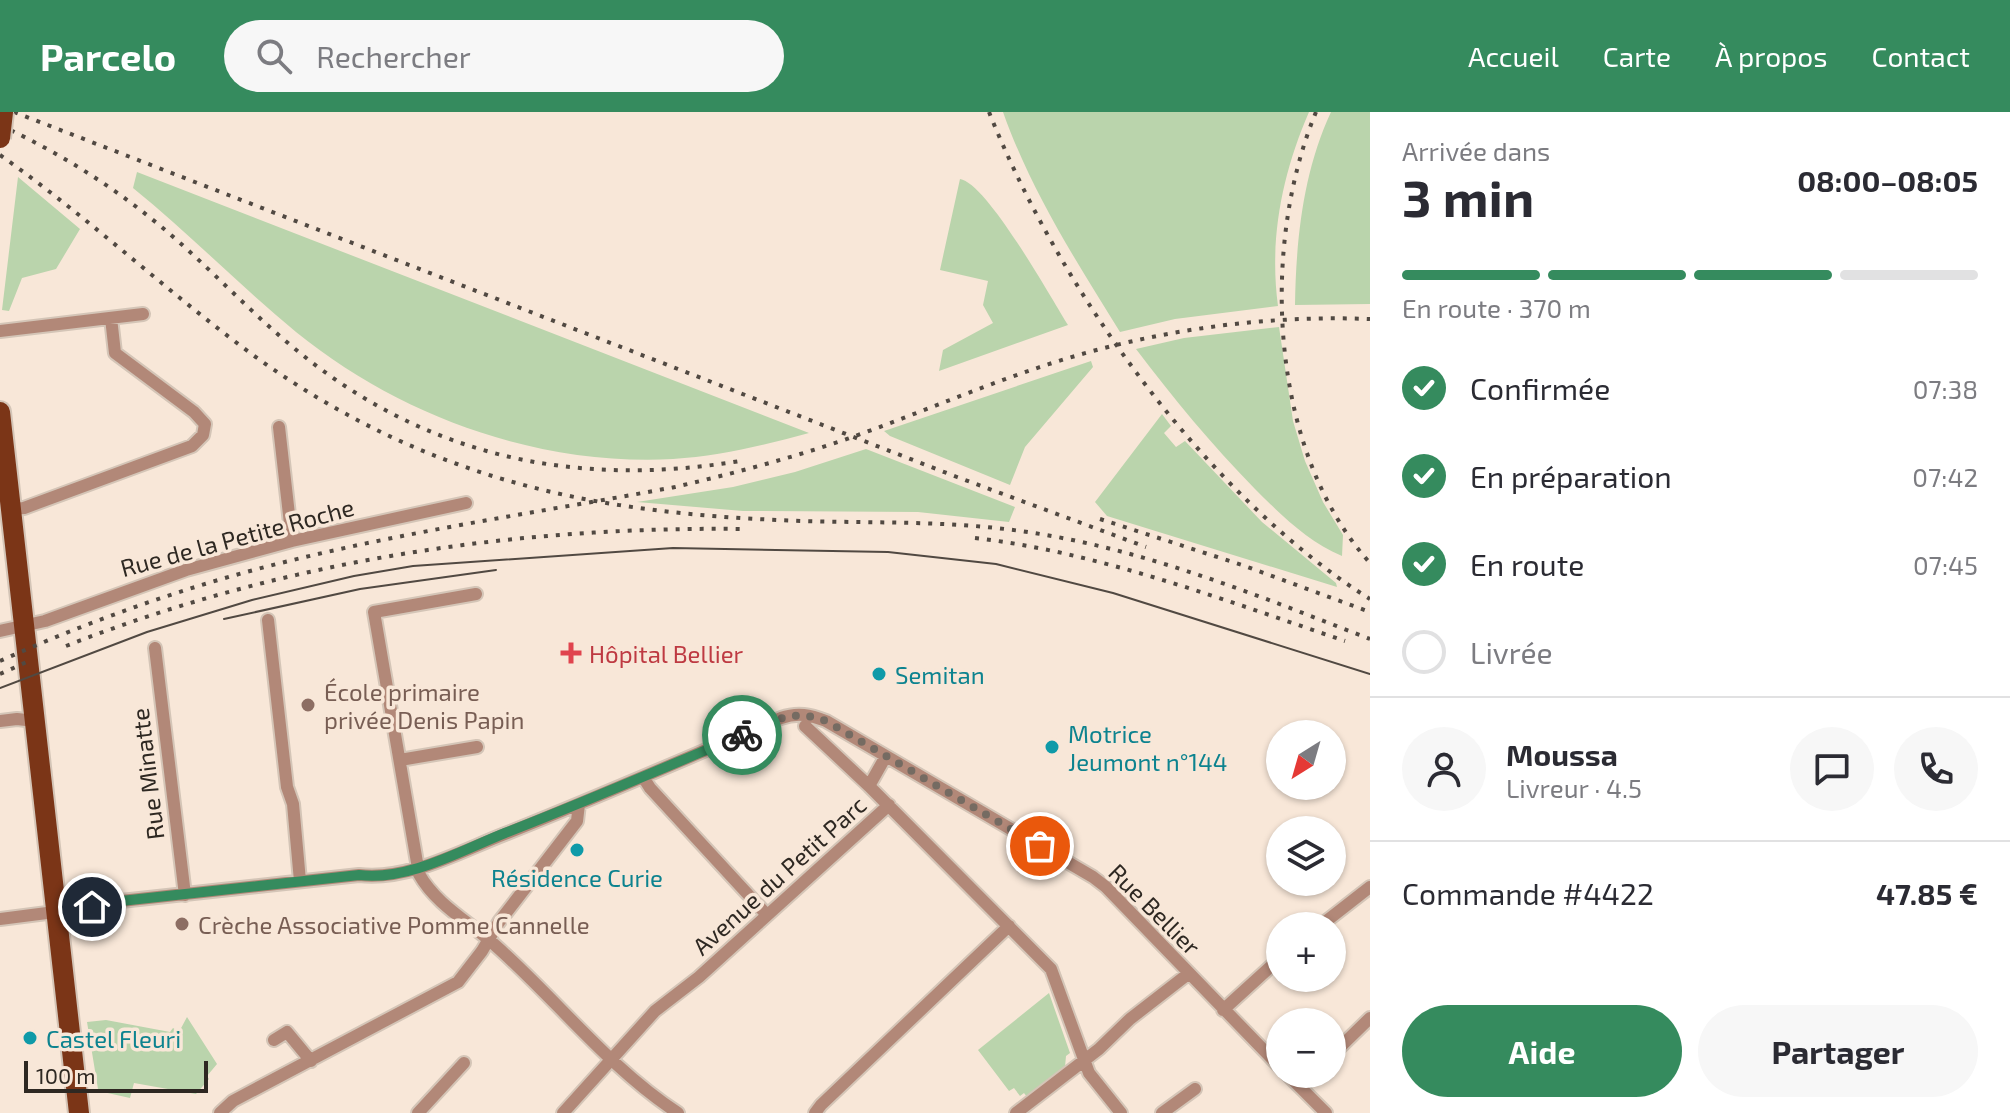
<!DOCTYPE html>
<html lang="fr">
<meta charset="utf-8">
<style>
:root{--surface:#fff;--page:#f7f7f7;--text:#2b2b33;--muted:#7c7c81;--line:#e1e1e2;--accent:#358b5e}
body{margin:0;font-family:"Exo 2",sans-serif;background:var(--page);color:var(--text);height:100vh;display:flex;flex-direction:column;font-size:30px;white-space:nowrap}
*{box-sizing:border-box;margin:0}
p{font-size:26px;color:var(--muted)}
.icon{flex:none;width:44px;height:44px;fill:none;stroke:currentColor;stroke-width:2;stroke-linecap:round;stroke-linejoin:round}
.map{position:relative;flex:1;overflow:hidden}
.details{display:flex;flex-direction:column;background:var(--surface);width:640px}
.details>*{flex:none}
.needle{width:52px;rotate:217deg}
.buttons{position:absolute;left:1266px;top:608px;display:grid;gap:16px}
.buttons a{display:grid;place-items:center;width:80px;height:80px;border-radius:50%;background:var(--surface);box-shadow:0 2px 6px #0004;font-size:40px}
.scale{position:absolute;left:24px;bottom:20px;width:184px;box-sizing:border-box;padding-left:8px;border:4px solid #2e2822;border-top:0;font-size:22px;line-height:28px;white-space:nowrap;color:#2e2822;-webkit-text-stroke:6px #f8e7d8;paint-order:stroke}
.pin{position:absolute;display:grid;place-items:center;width:68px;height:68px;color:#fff;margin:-34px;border:4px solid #fff;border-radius:50%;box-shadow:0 2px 8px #0007}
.courier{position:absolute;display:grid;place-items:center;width:80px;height:80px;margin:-40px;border:6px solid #358b5e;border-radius:50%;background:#fff;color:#222;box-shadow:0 2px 10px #0007}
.headline em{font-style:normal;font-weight:700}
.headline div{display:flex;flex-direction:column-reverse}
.headline{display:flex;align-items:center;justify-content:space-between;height:136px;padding:0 32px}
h1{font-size:52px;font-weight:700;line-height:60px}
.bar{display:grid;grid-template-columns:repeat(4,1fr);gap:12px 8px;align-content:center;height:96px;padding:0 32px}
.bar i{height:10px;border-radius:6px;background:var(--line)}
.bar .selected{background:var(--accent)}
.bar p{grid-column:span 4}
.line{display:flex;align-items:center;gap:20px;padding:0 32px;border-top:2px solid var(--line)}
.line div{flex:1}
.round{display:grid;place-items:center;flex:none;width:84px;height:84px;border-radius:42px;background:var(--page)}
ol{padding:0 32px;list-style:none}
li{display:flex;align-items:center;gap:24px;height:88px}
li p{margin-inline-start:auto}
li .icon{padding:8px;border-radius:50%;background:var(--accent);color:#fff;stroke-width:4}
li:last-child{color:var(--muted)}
li i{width:44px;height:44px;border:4px solid var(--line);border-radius:50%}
.action{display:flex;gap:16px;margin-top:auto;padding:16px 32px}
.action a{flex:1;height:92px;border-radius:48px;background:var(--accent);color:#fff;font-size:32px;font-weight:700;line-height:92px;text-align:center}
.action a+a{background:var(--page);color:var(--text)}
header{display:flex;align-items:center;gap:48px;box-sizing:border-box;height:112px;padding:0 40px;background:var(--accent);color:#fff}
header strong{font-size:38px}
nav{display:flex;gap:44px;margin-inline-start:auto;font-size:28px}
.search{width:560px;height:72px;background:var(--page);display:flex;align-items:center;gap:20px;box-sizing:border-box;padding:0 28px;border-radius:44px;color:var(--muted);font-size:30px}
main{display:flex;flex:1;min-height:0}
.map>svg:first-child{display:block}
.green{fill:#bad4ac}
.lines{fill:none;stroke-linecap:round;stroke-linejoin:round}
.minor-casing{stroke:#d4c5b7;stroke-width:16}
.primary-casing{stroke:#d4c5b7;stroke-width:24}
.minor{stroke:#b28878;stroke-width:12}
.primary{stroke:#7b3517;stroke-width:20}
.tram{stroke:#514942;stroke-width:2}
.rail{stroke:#514942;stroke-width:4;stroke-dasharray:4 8;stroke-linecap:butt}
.primary-bridge-casing{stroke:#d4c5b7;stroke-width:24;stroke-linecap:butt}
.primary-bridge{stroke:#7b3517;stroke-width:20}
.done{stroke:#756b62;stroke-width:8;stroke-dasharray:0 14.4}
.route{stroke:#358b5e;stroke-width:10}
.health-dot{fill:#e0444e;stroke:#f8e7d8;stroke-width:3}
.culture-dot{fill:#0f9aa8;stroke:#f8e7d8;stroke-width:3}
.education-dot{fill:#8d6e63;stroke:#f8e7d8;stroke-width:3}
.labels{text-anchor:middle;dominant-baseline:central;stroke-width:7;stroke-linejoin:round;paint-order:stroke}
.street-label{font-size:24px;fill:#2e2822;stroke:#f8e7d8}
.health-label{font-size:24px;fill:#be3a42;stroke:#f8e7d8;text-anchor:start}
.culture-label{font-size:24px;fill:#0d838f;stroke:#f8e7d8;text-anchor:start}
.education-label{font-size:24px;fill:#785e54;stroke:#f8e7d8;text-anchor:start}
</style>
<header>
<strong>Parcelo</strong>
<div class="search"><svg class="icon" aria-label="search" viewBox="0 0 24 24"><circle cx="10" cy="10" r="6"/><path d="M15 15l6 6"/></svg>Rechercher</div>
<nav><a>Accueil</a><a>Carte</a><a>À propos</a><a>Contact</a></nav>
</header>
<main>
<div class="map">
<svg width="1370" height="1001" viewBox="0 0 1370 1001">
<rect width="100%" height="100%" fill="#f8e7d8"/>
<!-- green -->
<path class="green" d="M 1003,0 L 1309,0 C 1282,62 1269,128 1278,194 L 1175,207 L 1120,220 C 1076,149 1031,79 1003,0 Z
M 1331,0 L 1370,0 L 1370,192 L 1295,193 C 1296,128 1303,60 1331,0 Z
M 137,60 L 809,321 C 765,333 719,344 673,347 C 538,354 401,305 296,220 C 240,174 190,122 133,76 Z
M 18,65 L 80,117 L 56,157 L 22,166 L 9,199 L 2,198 Z
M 960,67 C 987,71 1051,186 1068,213 L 939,259 L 943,238 L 993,211 L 983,193 L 988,169 L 940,158 Z
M 1279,215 L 1293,309 L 1305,349 L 1323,390 L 1343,423 L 1342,444 C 1307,429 1281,403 1255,377 C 1212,333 1173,286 1136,237 L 1184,226 Z
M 1091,249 L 1093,255 L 1025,335 L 1010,373 L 890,324 L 884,319 Z
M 1162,302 L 1171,314 L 1164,321 L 1176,335 L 1185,329 L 1262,410 L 1336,471 L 1337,475 L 1107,404 L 1095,390 Z
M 866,337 L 1015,395 L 1009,410 L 918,400 L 743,399 L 637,390 L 733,375 L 795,360 Z
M 1049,881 L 1070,941 L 1066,944 L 1065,955 L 1027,985 L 1024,981 L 1020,984 L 1014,976 L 1009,979 L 978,938 Z
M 187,905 L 217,952 L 207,964 L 209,967 L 196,982 L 134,971 L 130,986 L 103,980 L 98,977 L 87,910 L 106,908 L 170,920 L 173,916 L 179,920 Z"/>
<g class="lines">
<defs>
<path id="minor" d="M 0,219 L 143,202
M 279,315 L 292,429
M 11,397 L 24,396 L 192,334 L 203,323 L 205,312 L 194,300 L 115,241 L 111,206
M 476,482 L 374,500 L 419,762 C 436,793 471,811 496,834 C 557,888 609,956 678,1001
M 268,508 L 287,675 L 293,692 L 300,769
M 0,519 L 45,509 L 186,458 L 292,429 L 466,391
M 155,536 L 185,783
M 0,609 L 17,607 L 35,609
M 805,614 L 869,674 L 1051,857 L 1089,961 L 1121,1001
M 400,648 L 477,635
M 643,665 L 650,676 L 767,803
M 869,674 L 886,644
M 0,807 L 109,793 L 121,789 L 359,763 C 408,769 461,739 505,722 C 598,685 689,645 781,606 C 798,600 810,603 826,609 L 1093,765 L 1106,775 L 1280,955
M 1320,814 L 1370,775
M 1223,898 L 1280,846
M 274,928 L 287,920 L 311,949
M 1332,943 L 1370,906
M 1287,962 L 1326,1001
M 1300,975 L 1312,962
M 220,1001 L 233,989 L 458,870 L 482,839 L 499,810 L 577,709 L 579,692
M 418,1001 L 464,951
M 563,1001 L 655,899 L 699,865 L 889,693
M 815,1001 L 821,993 L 1009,814
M 1016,1001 L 1099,937 L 1130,907 L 1188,862
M 1162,1001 L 1195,977"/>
<path id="primary" d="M 0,300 L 79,1001"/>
</defs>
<!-- minor casing -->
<use href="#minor" class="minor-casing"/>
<!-- primary casing -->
<use href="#primary" class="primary-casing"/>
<!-- minor -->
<use href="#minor" class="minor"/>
<!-- primary -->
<use href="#primary" class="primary"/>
<!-- tram -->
<path class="tram" d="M 224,507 L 360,477 L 496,458
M 0,576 L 147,520 L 252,488 L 354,464 L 413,454 L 673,436 L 888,440 L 996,452 L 1113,481 L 1370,562"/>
<!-- rail -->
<path class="rail" d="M 14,0 L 957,365 L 1146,435
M 989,0 C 1060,178 1206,384 1370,487
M 1316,0 C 1260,135 1269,339 1370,451
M 0,13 C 59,41 108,71 158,112 C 203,149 243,193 288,231 C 419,343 571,377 740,349
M 0,43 C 88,105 166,179 253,243 C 315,288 384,326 457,352 C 569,393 685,405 803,409 C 871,411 938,409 1005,417 C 1133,432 1251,481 1370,527
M 1100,407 L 1242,453 L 1370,500
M 975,426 C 1098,440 1227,489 1345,529
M 66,534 C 282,449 513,414 744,417
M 0,549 C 94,507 193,472 293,448 C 419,417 547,399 675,375 C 731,362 788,347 844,328 C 918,302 990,270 1065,247 C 1164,217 1267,203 1370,207
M 0,562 L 29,549"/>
<defs>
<path id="primary-bridge" d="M 0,26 L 3,0"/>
</defs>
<!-- primary-bridge casing -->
<use href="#primary-bridge" class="primary-bridge-casing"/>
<!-- primary-bridge -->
<use href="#primary-bridge" class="primary-bridge"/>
</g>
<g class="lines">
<!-- done -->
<path class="done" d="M 742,623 C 774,609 791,596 826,609 L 1040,734"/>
<!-- route -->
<path class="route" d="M 92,795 L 121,789 L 359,763 C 408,769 460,739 505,721 C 585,690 663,656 742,623"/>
</g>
<!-- markers -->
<path class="health-dot" d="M567 529h8v8h8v8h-8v8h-8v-8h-8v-8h8z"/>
<g class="culture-dot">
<circle cx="879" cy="562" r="8"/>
<circle cx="1052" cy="635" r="8"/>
<circle cx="577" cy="738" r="8"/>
<circle cx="30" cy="926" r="8"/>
</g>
<g class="education-dot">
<circle cx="308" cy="593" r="8"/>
<circle cx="182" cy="812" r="8"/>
</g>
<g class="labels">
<!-- street labels -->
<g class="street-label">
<text transform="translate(237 425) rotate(-15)">Rue de la Petite Roche</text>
<text transform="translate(147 662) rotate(-97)">Rue Minatte</text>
<text transform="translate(779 763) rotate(-42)">Avenue du Petit Parc</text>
<text transform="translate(1155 797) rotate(45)">Rue Bellier</text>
</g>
<!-- health labels -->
<g class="health-label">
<text x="589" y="541">Hôpital Bellier</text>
</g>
<!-- culture labels -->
<g class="culture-label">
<text x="895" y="562">Semitan</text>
<text x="1068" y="621">Motrice<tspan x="1068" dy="28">Jeumont n°144</tspan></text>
<text x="577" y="765" text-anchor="middle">Résidence Curie</text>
<text x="46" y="926">Castel Fleuri</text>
</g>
<!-- education labels -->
<g class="education-label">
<text x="324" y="579">École primaire<tspan x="324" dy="28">privée Denis Papin</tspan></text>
<text x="198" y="812">Crèche Associative Pomme Cannelle</text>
</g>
</g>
</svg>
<div class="buttons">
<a><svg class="needle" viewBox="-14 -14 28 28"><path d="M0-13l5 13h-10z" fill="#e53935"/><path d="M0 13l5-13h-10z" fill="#7c7c81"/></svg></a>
<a><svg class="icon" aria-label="layers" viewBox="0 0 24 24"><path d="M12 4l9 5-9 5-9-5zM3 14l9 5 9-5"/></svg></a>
<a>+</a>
<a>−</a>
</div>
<div class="scale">100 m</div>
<div class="pin" style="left:1040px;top:734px;background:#ea580c"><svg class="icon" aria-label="bag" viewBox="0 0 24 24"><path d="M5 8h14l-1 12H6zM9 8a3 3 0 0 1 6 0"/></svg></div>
<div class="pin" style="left:92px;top:795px;background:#1f2937"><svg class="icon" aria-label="home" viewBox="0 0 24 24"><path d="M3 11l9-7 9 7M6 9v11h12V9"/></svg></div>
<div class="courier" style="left:742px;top:623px"><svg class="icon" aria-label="bike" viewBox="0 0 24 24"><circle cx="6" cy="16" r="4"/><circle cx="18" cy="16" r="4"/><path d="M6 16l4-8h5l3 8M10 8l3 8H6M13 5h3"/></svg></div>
</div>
<section class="details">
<div class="headline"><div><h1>3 min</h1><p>Arrivée dans</p></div><em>08:00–08:05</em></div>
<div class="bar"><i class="selected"></i><i class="selected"></i><i class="selected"></i><i></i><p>En route · 370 m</p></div>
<ol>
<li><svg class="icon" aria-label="check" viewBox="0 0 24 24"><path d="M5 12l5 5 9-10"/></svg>Confirmée<p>07:38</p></li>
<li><svg class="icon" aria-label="check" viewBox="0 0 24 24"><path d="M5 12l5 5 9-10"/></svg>En préparation<p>07:42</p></li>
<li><svg class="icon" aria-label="check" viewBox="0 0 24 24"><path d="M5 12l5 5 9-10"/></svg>En route<p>07:45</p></li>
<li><i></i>Livrée</li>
</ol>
<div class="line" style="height:144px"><a class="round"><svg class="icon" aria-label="person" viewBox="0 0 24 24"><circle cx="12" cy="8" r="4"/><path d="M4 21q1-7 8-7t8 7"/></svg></a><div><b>Moussa</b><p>Livreur · 4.5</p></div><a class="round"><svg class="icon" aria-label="chat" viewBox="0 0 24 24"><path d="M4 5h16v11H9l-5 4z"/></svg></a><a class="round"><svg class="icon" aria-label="phone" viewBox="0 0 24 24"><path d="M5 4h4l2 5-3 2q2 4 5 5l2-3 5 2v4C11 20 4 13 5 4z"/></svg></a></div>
<div class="line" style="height:104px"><div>Commande #4422</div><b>47.85 €</b></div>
<div class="action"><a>Aide</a><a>Partager</a></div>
</section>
</main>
